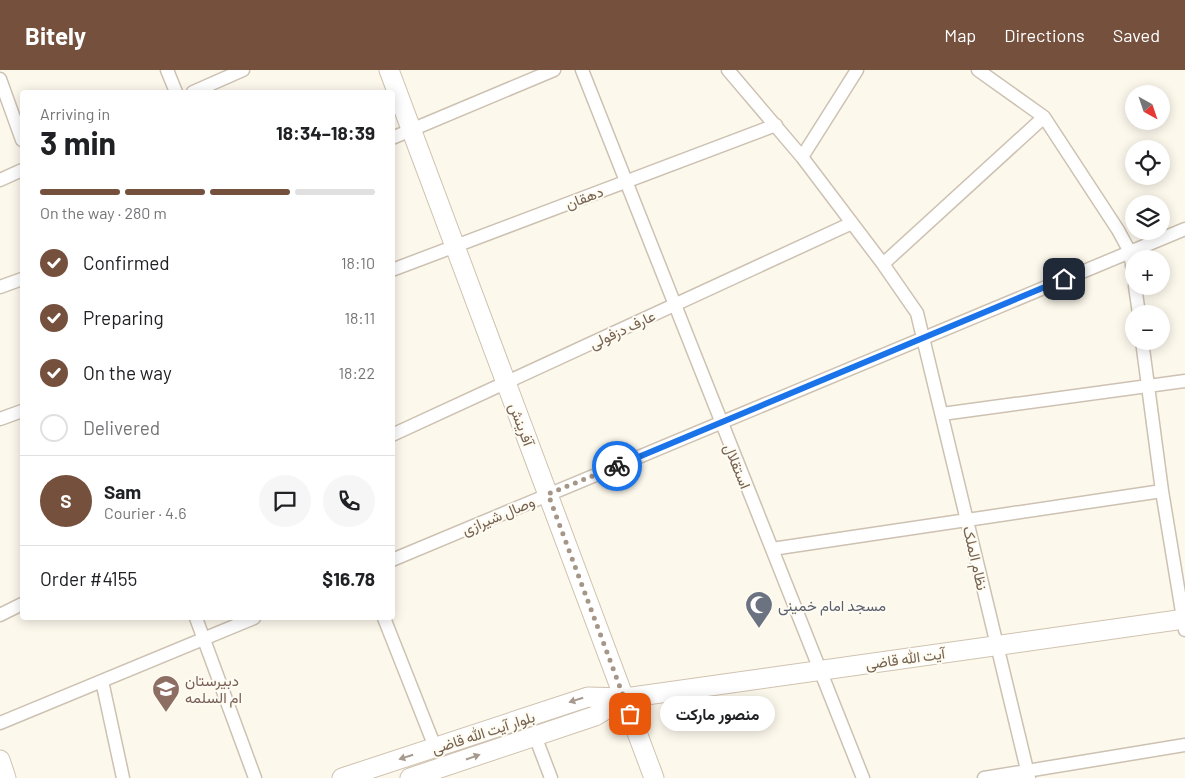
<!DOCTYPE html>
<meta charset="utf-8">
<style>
:root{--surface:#fff;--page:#f6f6f6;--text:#202124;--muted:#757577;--line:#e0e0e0;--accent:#75503d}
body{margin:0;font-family:Barlow,Vazirmatn,sans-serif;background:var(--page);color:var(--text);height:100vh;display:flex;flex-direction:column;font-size:19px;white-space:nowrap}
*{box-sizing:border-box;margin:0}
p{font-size:16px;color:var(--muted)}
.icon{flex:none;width:28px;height:28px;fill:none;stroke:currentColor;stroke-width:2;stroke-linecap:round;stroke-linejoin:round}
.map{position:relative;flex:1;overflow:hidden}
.drawer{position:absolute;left:20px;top:20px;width:375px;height:530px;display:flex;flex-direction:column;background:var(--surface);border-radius:5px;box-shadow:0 2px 12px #0003}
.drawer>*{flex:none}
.needle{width:32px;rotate:140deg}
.tools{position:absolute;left:1125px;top:15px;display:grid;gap:10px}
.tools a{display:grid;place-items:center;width:45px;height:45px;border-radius:50%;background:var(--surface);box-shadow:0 2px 12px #0003;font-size:25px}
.pin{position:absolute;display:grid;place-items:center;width:42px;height:42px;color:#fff;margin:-21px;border-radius:10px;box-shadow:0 2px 8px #0006}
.courier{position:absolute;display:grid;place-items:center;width:50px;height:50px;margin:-25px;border:4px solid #1a73e8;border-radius:50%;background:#fff;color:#222;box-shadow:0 1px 6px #0007}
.bubble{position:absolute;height:35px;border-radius:18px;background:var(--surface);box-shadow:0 2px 12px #0003;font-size:16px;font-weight:700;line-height:35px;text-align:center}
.head em{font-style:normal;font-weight:700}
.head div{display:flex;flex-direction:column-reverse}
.head{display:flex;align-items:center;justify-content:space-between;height:85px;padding:0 20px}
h1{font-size:32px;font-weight:700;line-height:38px}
.bar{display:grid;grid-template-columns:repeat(4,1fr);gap:8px 5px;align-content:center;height:60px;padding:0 20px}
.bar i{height:6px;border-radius:4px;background:var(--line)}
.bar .current{background:var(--accent)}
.bar p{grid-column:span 4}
.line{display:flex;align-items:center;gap:12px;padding:0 20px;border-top:1px solid var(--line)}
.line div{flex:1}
.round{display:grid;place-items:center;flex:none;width:52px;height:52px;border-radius:26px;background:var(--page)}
ol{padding:0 20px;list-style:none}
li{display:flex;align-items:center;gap:15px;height:55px}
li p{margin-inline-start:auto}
li .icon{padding:5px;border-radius:50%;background:var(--accent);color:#fff;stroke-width:4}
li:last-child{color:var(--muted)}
li i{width:28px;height:28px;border:2px solid var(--line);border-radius:50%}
header{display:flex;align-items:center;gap:30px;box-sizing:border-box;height:70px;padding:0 25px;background:var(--accent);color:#fff}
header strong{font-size:24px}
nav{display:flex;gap:28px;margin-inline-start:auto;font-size:18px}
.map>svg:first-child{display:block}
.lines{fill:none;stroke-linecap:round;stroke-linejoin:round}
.street-casing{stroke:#cdc1b2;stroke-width:15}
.secondary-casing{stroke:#d0c2b0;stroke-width:21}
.street{stroke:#fff;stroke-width:12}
.secondary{stroke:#fff;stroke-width:19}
.oneway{fill:#a6998d}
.done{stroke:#a59687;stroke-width:5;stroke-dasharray:0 9}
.route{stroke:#1a73e8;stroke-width:6}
.labels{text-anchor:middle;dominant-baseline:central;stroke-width:4;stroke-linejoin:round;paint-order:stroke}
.street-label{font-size:15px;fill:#766250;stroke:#fefbf2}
.worship-label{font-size:15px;fill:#5b616d;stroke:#fefbf2;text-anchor:start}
.education-label{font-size:15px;fill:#785e54;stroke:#fefbf2;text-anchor:start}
</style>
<header>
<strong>Bitely</strong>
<nav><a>Map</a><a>Directions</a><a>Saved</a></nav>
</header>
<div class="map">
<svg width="1185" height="708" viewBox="0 0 1185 708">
<rect width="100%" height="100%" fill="#fcf8ec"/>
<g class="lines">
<defs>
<path id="street" d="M 167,0 L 176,22
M 582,0 C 676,236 768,472 863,708
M 728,0 L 802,87 L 883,194 L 917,243 L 1029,708
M 978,0 L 1044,47 L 1118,160 L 1130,182 L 1134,208
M 0,9 L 22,70
M 193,22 L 243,0
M 392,68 L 554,0
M 802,87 L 857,0
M 0,110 L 22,100
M 883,194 L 1044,47
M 392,200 L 776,55
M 1135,216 L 1139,244
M 0,217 L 22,209
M 1142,271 L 1162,421 L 1185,560
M 942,344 L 1185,311
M 0,349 L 22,341
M 392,365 L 852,153
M 772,479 L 1162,421
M 392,490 L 1185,159
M 0,545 L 22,534
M 196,548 L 255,708
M 384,548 L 435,677
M 102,611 L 123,708
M 0,653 L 254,548
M 535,666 L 551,708
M 984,708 L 1185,675"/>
<path id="secondary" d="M 389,0 L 654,708
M 0,690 L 6,708
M 342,708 L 588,627 L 625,628 L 1185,549
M 410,708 L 595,646 L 625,628"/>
</defs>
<!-- street casing -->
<use href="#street" class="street-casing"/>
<!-- secondary casing -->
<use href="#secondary" class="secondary-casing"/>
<!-- street -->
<use href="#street" class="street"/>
<!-- secondary -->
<use href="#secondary" class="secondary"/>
</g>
<!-- one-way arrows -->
<defs><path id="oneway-solid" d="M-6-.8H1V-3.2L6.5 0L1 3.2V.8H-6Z" transform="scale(1.25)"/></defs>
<g class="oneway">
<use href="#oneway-solid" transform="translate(576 630) rotate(162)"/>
<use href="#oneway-solid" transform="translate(406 687) rotate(162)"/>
<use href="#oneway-solid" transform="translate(473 687) rotate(-19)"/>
</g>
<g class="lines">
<!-- done -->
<path class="done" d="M 617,396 L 548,424 L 630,644"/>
<!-- route -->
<path class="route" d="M 617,396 L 1064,209"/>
</g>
<!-- icons -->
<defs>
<symbol id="mosque-pin" viewBox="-11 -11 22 30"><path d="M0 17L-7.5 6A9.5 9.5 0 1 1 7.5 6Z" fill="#6b7280" stroke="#fefbf2"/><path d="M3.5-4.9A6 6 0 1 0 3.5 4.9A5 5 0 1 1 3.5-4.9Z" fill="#fff"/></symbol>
<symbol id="school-pin" viewBox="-11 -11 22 30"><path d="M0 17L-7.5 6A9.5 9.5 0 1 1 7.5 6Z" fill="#8d6e63" stroke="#fefbf2"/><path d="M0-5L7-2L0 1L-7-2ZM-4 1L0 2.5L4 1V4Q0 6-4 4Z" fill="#fff"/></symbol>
</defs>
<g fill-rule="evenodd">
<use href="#mosque-pin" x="743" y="519" width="32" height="43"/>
<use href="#school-pin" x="150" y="603" width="32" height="43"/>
</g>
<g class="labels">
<!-- street labels -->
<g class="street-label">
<text transform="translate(584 127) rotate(-21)">دهقان</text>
<text transform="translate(622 259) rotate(-25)">عارف دزفولی</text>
<text transform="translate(522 354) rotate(69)">آفرینش</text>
<text transform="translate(738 396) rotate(68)">استقلال</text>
<text transform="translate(498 445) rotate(-23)">وصال شیرازی</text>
<text transform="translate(976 488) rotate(77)">نظام الملک</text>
<text transform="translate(905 588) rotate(-8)">آیت الله قاضی</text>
<text transform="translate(483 662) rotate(-18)">بلوار آیت الله قاضی</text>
</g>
<!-- worship labels -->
<g class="worship-label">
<text x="778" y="535">مسجد امام خمینی</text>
</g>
<!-- education labels -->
<g class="education-label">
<text x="185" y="610">دبیرستان<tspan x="185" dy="17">ام السلمه</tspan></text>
</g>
</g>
</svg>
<div class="tools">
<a><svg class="needle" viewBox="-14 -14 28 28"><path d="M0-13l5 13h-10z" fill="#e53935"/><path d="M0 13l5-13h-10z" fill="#757577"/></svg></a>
<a><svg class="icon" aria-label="locate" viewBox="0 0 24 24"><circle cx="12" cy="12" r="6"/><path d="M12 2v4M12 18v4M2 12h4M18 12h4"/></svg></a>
<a><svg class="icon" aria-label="layers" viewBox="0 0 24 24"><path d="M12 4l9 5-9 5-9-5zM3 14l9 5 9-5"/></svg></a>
<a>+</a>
<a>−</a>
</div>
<div class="pin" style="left:630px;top:644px;background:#ea580c"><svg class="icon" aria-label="bag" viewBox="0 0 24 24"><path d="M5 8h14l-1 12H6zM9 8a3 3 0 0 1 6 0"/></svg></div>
<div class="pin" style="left:1064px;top:209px;background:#1f2937"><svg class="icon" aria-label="home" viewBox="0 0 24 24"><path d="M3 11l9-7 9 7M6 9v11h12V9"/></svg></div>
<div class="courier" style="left:617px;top:396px"><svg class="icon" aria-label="bike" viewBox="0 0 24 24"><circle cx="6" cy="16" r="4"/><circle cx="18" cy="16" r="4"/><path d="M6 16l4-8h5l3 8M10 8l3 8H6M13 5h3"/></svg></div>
<div class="bubble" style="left:660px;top:626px;width:115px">منصور مارکت</div>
<section class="drawer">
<div class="head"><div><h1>3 min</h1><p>Arriving in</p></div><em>18:34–18:39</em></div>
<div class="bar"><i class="current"></i><i class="current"></i><i class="current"></i><i></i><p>On the way · 280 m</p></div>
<ol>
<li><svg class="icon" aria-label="check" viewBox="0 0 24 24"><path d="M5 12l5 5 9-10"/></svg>Confirmed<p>18:10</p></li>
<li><svg class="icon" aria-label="check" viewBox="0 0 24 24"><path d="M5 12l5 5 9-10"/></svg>Preparing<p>18:11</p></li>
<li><svg class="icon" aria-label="check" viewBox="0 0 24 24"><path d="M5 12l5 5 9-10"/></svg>On the way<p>18:22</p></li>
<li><i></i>Delivered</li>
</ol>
<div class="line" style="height:90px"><b class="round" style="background:var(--accent);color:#fff">S</b><div><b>Sam</b><p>Courier · 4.6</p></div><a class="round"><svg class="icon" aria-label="chat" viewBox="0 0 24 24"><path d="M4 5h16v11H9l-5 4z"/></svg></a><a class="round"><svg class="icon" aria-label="phone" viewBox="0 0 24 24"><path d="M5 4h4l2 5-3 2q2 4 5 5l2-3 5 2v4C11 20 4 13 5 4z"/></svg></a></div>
<div class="line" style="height:65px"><div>Order #4155</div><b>$16.78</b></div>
</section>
</div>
